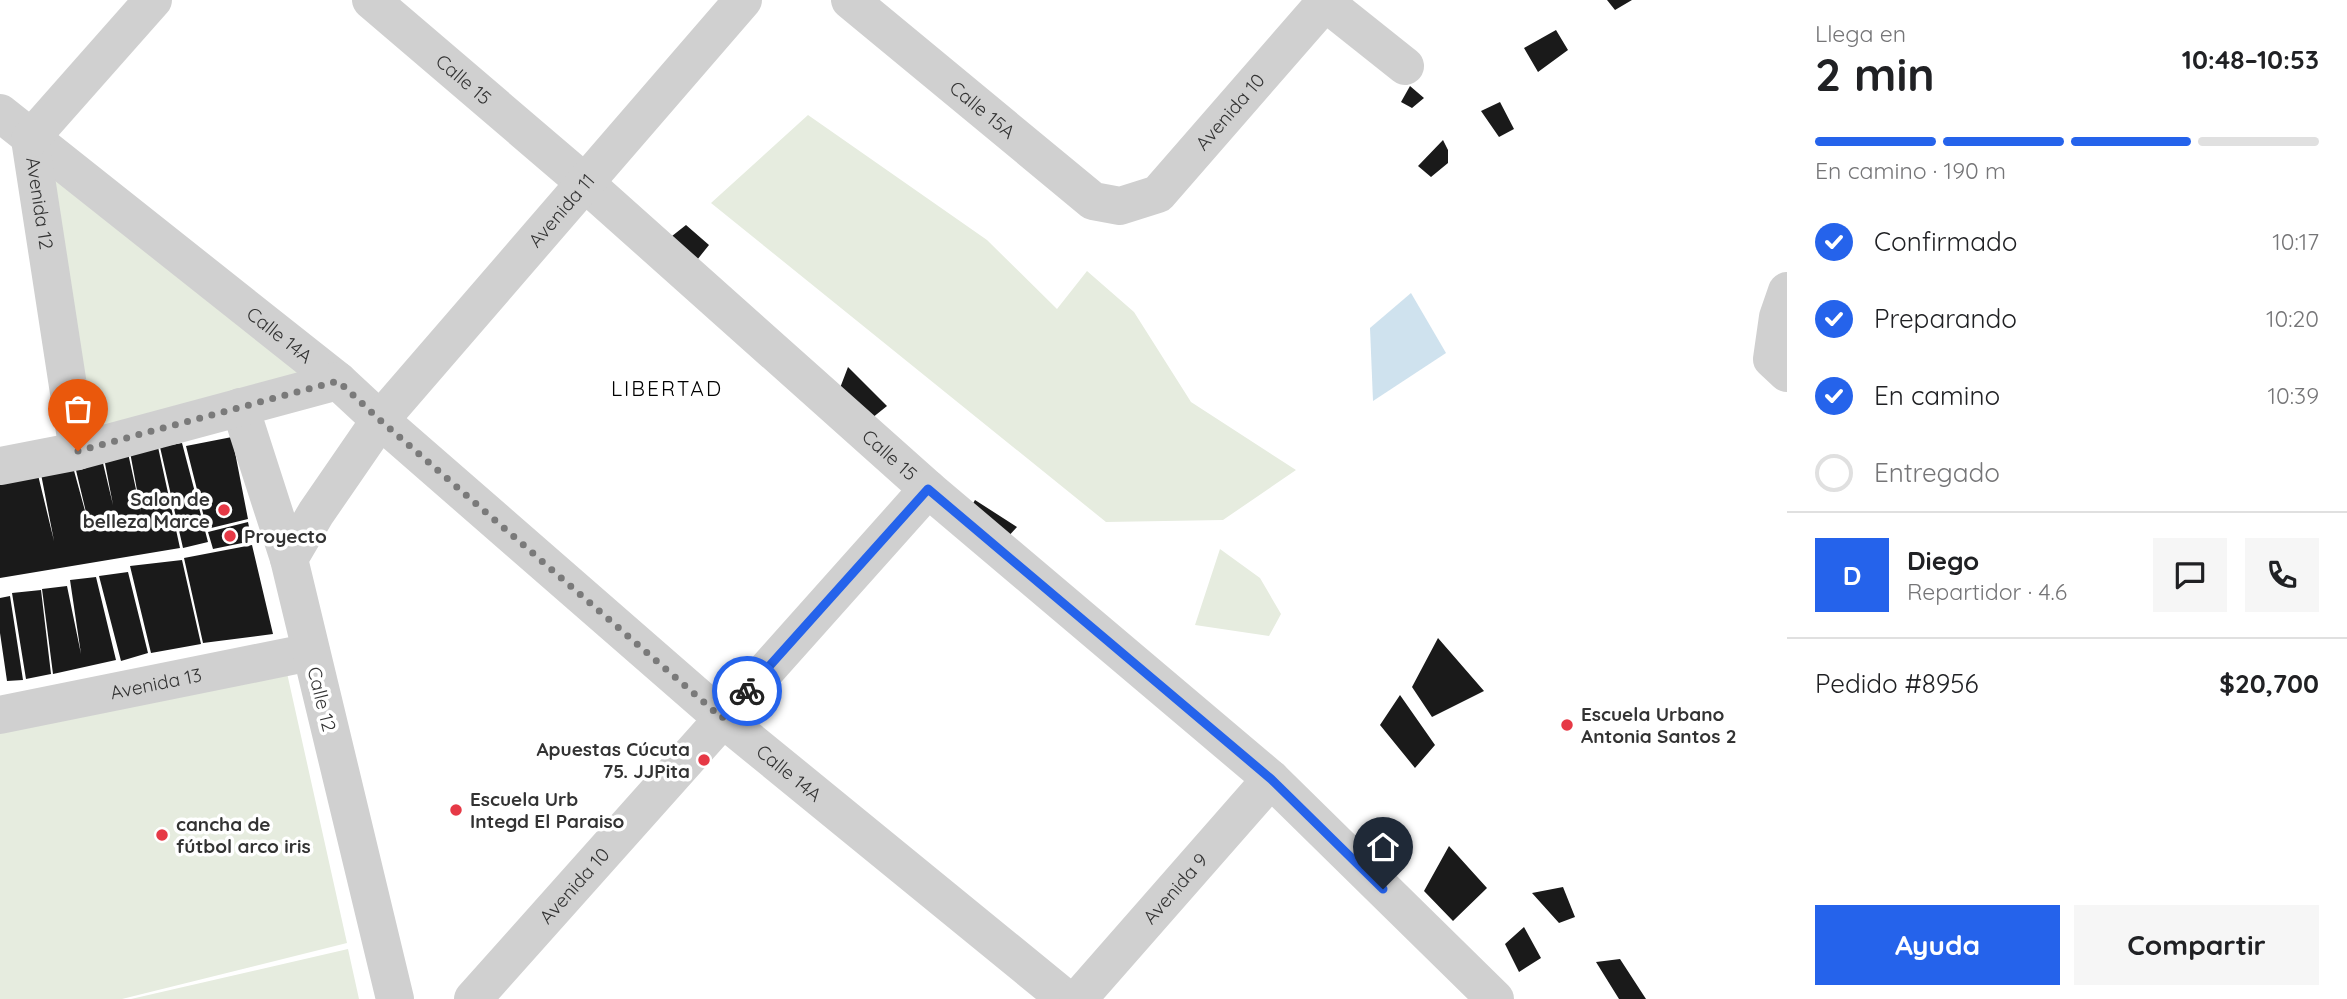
<!DOCTYPE html>
<html lang="es">
<meta charset="utf-8">
<style>
:root{--surface:#fff;--page:#f6f6f6;--text:#202124;--muted:#757577;--line:#e0e0e0;--accent:#2563eb}
body{margin:0;font-family:Quicksand,sans-serif;background:var(--page);color:var(--text);height:100vh;display:flex;flex-direction:column;font-size:26px;white-space:nowrap}
*{box-sizing:border-box;margin:0}
p{font-size:23px;color:var(--muted)}
.icon{flex:none;width:38px;height:38px;fill:none;stroke:currentColor;stroke-width:2;stroke-linecap:round;stroke-linejoin:round}
.map{position:relative;flex:1;overflow:hidden}
.details{display:flex;flex-direction:column;background:var(--surface);width:560px}
.details>*{flex:none}
.pin{position:absolute;display:grid;place-items:center;width:60px;height:60px;color:#fff;margin:-72px -30px;border-radius:50% 50% 50% 0;rotate:-45deg;box-shadow:0 0 7px #0007}
.pin .icon{rotate:45deg}
.courier{position:absolute;display:grid;place-items:center;width:70px;height:70px;margin:-35px;border:5px solid #2563eb;border-radius:50%;background:#fff;color:#222;box-shadow:0 2px 9px #0007}
.headline em{font-style:normal;font-weight:800}
.headline div{display:flex;flex-direction:column-reverse}
.headline{display:flex;align-items:center;justify-content:space-between;height:119px;padding:0 28px}
h1{font-size:46px;font-weight:800;line-height:52px}
.bar{display:grid;grid-template-columns:repeat(4,1fr);gap:10px 7px;align-content:center;height:84px;padding:0 28px}
.bar i{height:9px;border-radius:5px;background:var(--line)}
.bar .selected{background:var(--accent)}
.bar p{grid-column:span 4}
.line{display:flex;align-items:center;gap:18px;padding:0 28px;border-top:2px solid var(--line)}
.line div{flex:1}
.round{display:grid;place-items:center;flex:none;width:74px;height:74px;border-radius:0px;background:var(--page)}
ol{padding:0 28px;list-style:none}
li{display:flex;align-items:center;gap:21px;height:77px}
li p{margin-inline-start:auto}
li .icon{padding:7px;border-radius:50%;background:var(--accent);color:#fff;stroke-width:4}
li:last-child{color:var(--muted)}
li i{width:38px;height:38px;border:4px solid var(--line);border-radius:50%}
.cta{display:flex;gap:14px;margin-top:auto;padding:14px 28px}
.cta a{flex:1;height:80px;border-radius:0px;background:var(--accent);color:#fff;font-size:28px;font-weight:800;line-height:80px;text-align:center}
.cta a+a{background:var(--page);color:var(--text)}
main{display:flex;flex:1;min-height:0}
.map>svg:first-child{display:block}
.green{fill:#e6ecdf}
.water{fill:#cfe2ee}
.building{fill:#1a1a1a}
.lines{fill:none;stroke-linecap:round;stroke-linejoin:round}
.minor{stroke:#d0d0d0;stroke-width:38}
.done{stroke:#7a7a7a;stroke-width:7;stroke-dasharray:0 12.6}
.route{stroke:#2563eb;stroke-width:9}
.poi-dot{fill:#e63946;stroke:#fff;stroke-width:2.5}
.labels{text-anchor:middle;dominant-baseline:central;stroke-width:7;stroke-linejoin:round;paint-order:stroke}
.street-label{font-size:19px;fill:#333;stroke:#fff}
.poi-label{font-size:19px;font-weight:bold;fill:#333;stroke:#fff;text-anchor:start}
.neighbourhood-label{font-size:21px;letter-spacing:2px;fill:#000;stroke:#fff}
</style>
<main>
<div class="map">
<svg width="1787" height="999" viewBox="0 0 1787 999">
<rect width="100%" height="100%" fill="#fff"/>
<!-- green -->
<path class="green" d="M 808,115 L 987,240 L 1057,309 L 1087,271 L 1134,312 L 1191,402 L 1296,470 L 1223,520 L 1106,522 L 711,203 Z
M 50,172 L 312,374 L 86,436 Z
M 1220,549 L 1260,578 L 1281,614 L 1269,636 L 1195,625 Z
M 287,673 L 347,943 L 122,999 L 0,999 L 0,726 Z
M 348,949 L 359,999 L 131,999 Z"/>
<!-- water -->
<path class="water" d="M 1411,293 L 1446,353 L 1373,401 L 1370,328 Z"/>
<!-- building -->
<path class="building" d="M 1607,0 L 1632,0 L 1615,10 Z
M 1556,30 L 1568,50 L 1538,72 L 1524,48 Z
M 1410,86 L 1424,98 L 1412,108 L 1401,102 Z
M 1500,102 L 1514,129 L 1499,137 L 1481,111 Z
M 1443,140 L 1448,150 L 1448,163 L 1431,177 L 1418,166 Z
M 686,225 L 709,245 L 697,260 L 667,240 Z
M 848,367 L 887,406 L 872,418 L 840,388 Z
M 232,437 L 248,519 L 207,529 L 186,446 Z
M 182,443 L 208,542 L 183,548 L 160,447 Z
M 158,447 L 180,548 L 0,578 L 0,484 L 38,475 L 54,541 L 41,474 L 73,467 L 90,529 L 75,466 L 102,459 L 113,505 L 104,458 L 128,453 L 141,512 L 130,452 Z
M 975,500 L 1017,527 L 1005,540 L 968,512 Z
M 248,522 L 252,541 L 213,549 L 208,532 Z
M 252,545 L 273,634 L 203,643 L 184,558 Z
M 182,560 L 201,644 L 151,653 L 130,566 Z
M 128,572 L 148,653 L 121,661 L 99,576 Z
M 96,577 L 116,660 L 53,674 L 42,589 L 67,586 L 81,654 L 70,580 Z
M 41,590 L 51,674 L 26,679 L 12,593 Z
M 10,596 L 23,680 L 7,681 L 0,633 L 0,598 Z
M 1438,638 L 1484,691 L 1432,717 L 1412,687 Z
M 1400,695 L 1435,745 L 1415,768 L 1380,725 Z
M 1449,846 L 1487,888 L 1453,921 L 1424,891 Z
M 1563,887 L 1575,917 L 1559,923 L 1532,893 Z
M 1524,927 L 1541,958 L 1519,972 L 1505,944 Z
M 1620,959 L 1646,999 L 1619,999 L 1596,962 Z"/>
<g class="lines">
<!-- minor -->
<g class="minor">
<path id="s1" d="M 371,0 L 585,183 L 928,489 L 1271,779 L 1495,999"/>
<path id="s2" d="M 850,0 L 1093,201 L 1120,206 L 1158,194 L 1327,0"/>
<path d="M 1322,0 L 1405,66"/>
<path id="s3" d="M 0,113 L 338,381 L 380,420 L 722,718 L 1066,999"/>
<path id="s4" d="M 30,139 L 78,451"/>
<path d="M 30,139 L 153,0"/>
<path d="M 1787,291 L 1778,317 L 1772,359 L 1787,373"/>
<path d="M 240,407 L 289,559"/>
<path d="M 0,466 L 78,451 L 338,381"/>
<path id="s5" d="M 0,715 L 311,652"/>
<path id="s6" d="M 395,999 L 289,559 L 316,513 L 380,420 L 743,0"/>
<path id="s7" d="M 473,999 L 928,489"/>
<path id="s8" d="M 1078,999 L 1271,779"/>
</g>
</g>
<g class="lines">
<!-- done -->
<path class="done" d="M 78,451 L 338,381 L 380,420 L 722,718 L 747,691"/>
<!-- route -->
<path class="route" d="M 747,691 L 928,489 L 1271,779 L 1383,889"/>
</g>
<!-- markers -->
<g class="poi-dot">
<circle cx="224" cy="510" r="7"/>
<circle cx="230" cy="536" r="7"/>
<circle cx="1567" cy="725" r="7"/>
<circle cx="704" cy="760" r="7"/>
<circle cx="456" cy="810" r="7"/>
<circle cx="162" cy="835" r="7"/>
</g>
<g class="labels">
<!-- street labels -->
<g class="street-label">
<text stroke="none"><textPath href="#s1" startOffset="122">Calle 15</textPath></text>
<text stroke="none"><textPath href="#s2" startOffset="172">Calle 15A</textPath></text>
<text stroke="none"><textPath href="#s2" startOffset="492">Avenida 10</textPath></text>
<text stroke="none"><textPath href="#s4" startOffset="65">Avenida 12</textPath></text>
<text stroke="none"><textPath href="#s6" startOffset="896">Avenida 11</textPath></text>
<text stroke="none"><textPath href="#s3" startOffset="357">Calle 14A</textPath></text>
<text stroke="none"><textPath href="#s1" startOffset="690">Calle 15</textPath></text>
<text stroke="none"><textPath href="#s5" startOffset="159">Avenida 13</textPath></text>
<text transform="translate(322 699) rotate(76)">Calle 12</text>
<text stroke="none"><textPath href="#s3" startOffset="1029">Calle 14A</textPath></text>
<text stroke="none"><textPath href="#s7" startOffset="152">Avenida 10</textPath></text>
<text stroke="none"><textPath href="#s8" startOffset="147">Avenida 9</textPath></text>
</g>
<!-- poi labels -->
<g class="poi-label">
<text x="210" y="499" text-anchor="end">Salon de<tspan x="210" dy="22">belleza Marce</tspan></text>
<text x="244" y="536">Proyecto</text>
<text x="1581" y="714">Escuela Urbano<tspan x="1581" dy="22">Antonia Santos 2</tspan></text>
<text x="690" y="749" text-anchor="end">Apuestas Cúcuta<tspan x="690" dy="22">75. JJPita</tspan></text>
<text x="470" y="799">Escuela Urb<tspan x="470" dy="22">Integd El Paraiso</tspan></text>
<text x="176" y="824">cancha de<tspan x="176" dy="22">fútbol arco iris</tspan></text>
</g>
<!-- neighbourhood labels -->
<g class="neighbourhood-label">
<text x="667" y="388">LIBERTAD</text>
</g>
</g>
</svg>
<div class="pin" style="left:78px;top:451px;background:#ea580c"><svg class="icon" aria-label="bag" viewBox="0 0 24 24"><path d="M5 8h14l-1 12H6zM9 8a3 3 0 0 1 6 0"/></svg></div>
<div class="pin" style="left:1383px;top:889px;background:#1f2937"><svg class="icon" aria-label="home" viewBox="0 0 24 24"><path d="M3 11l9-7 9 7M6 9v11h12V9"/></svg></div>
<div class="courier" style="left:747px;top:691px"><svg class="icon" aria-label="bike" viewBox="0 0 24 24"><circle cx="6" cy="16" r="4"/><circle cx="18" cy="16" r="4"/><path d="M6 16l4-8h5l3 8M10 8l3 8H6M13 5h3"/></svg></div>
</div>
<section class="details">
<div class="headline"><div><h1>2 min</h1><p>Llega en</p></div><em>10:48–10:53</em></div>
<div class="bar"><i class="selected"></i><i class="selected"></i><i class="selected"></i><i></i><p>En camino · 190 m</p></div>
<ol>
<li><svg class="icon" aria-label="check" viewBox="0 0 24 24"><path d="M5 12l5 5 9-10"/></svg>Confirmado<p>10:17</p></li>
<li><svg class="icon" aria-label="check" viewBox="0 0 24 24"><path d="M5 12l5 5 9-10"/></svg>Preparando<p>10:20</p></li>
<li><svg class="icon" aria-label="check" viewBox="0 0 24 24"><path d="M5 12l5 5 9-10"/></svg>En camino<p>10:39</p></li>
<li><i></i>Entregado</li>
</ol>
<div class="line" style="height:126px"><b class="round" style="background:var(--accent);color:#fff">D</b><div><b>Diego</b><p>Repartidor · 4.6</p></div><a class="round"><svg class="icon" aria-label="chat" viewBox="0 0 24 24"><path d="M4 5h16v11H9l-5 4z"/></svg></a><a class="round"><svg class="icon" aria-label="phone" viewBox="0 0 24 24"><path d="M5 4h4l2 5-3 2q2 4 5 5l2-3 5 2v4C11 20 4 13 5 4z"/></svg></a></div>
<div class="line" style="height:91px"><div>Pedido #8956</div><b>$20,700</b></div>
<div class="cta"><a>Ayuda</a><a>Compartir</a></div>
</section>
</main>
